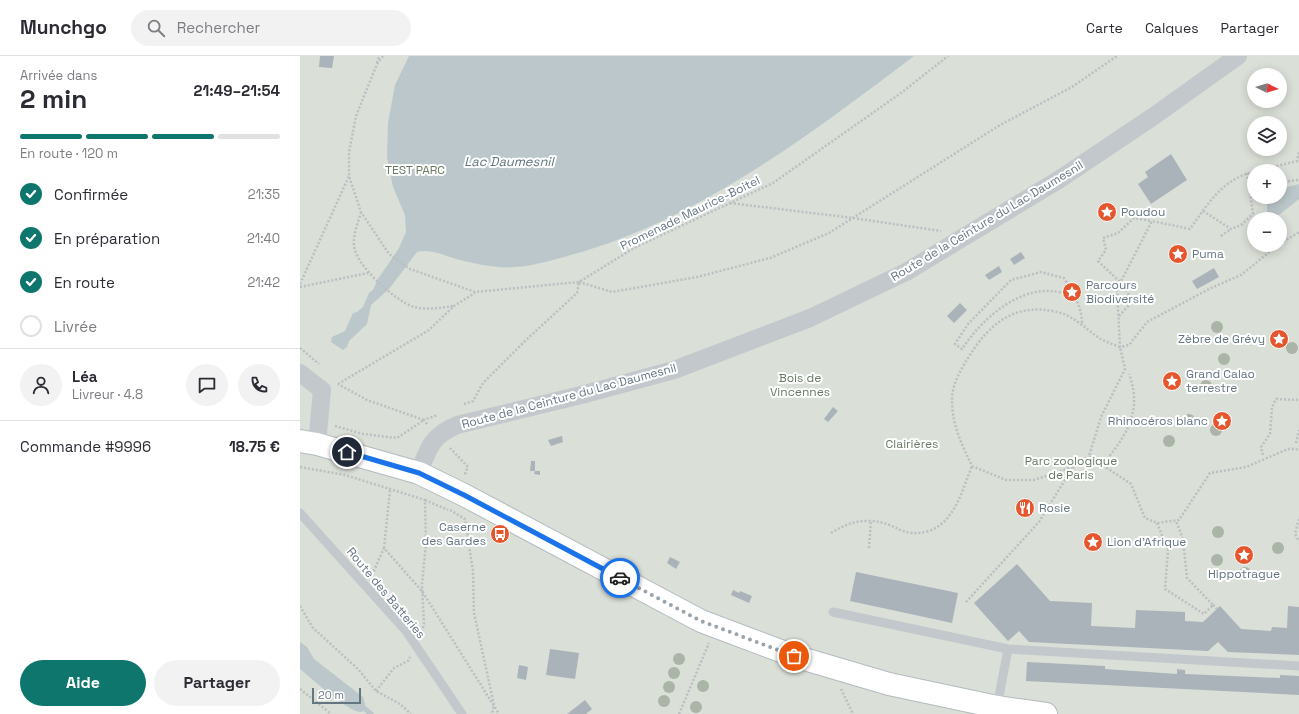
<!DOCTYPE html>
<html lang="fr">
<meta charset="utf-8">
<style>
:root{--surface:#fff;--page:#f2f2f3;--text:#2b2b33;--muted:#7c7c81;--line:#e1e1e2;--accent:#0f766e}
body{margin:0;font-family:"Space Grotesk",sans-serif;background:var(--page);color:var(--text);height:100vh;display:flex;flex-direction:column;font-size:15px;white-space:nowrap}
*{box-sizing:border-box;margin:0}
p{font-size:13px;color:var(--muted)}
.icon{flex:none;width:22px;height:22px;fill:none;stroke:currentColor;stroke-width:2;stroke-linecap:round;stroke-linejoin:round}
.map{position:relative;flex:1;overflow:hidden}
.panel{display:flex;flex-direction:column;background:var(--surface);width:300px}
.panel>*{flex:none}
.needle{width:26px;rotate:95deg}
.controls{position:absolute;left:947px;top:12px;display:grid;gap:8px}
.controls a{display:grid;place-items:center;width:40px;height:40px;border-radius:50%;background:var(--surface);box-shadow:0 2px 10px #0003;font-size:20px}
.scale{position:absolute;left:12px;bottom:10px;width:49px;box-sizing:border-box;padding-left:4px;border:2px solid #657683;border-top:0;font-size:11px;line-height:14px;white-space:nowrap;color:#657683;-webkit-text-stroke:3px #fff;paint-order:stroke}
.pin{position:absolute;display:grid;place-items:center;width:34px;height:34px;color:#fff;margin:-17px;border:2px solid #fff;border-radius:50%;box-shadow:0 1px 4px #0007}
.courier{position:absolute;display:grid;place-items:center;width:40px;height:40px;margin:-20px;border:3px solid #1a73e8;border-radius:50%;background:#fff;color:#222;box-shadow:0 1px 5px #0007}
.headline em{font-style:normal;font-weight:600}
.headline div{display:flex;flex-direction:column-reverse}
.headline{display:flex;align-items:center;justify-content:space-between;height:68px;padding:0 20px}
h1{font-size:26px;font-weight:600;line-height:30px}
.bar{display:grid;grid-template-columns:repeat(4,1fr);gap:6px 4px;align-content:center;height:48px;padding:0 20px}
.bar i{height:5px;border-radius:3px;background:var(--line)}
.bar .on{background:var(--accent)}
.bar p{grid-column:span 4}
.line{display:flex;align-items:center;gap:10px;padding:0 20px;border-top:1px solid var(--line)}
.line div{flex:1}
.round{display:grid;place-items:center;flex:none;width:42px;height:42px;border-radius:21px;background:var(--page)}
ol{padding:0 20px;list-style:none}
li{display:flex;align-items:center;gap:12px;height:44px}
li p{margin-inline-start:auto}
li .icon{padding:4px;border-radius:50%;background:var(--accent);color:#fff;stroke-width:4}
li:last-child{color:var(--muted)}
li i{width:22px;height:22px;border:2px solid var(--line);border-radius:50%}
.action{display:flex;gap:8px;margin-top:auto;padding:8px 20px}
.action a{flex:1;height:46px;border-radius:24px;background:var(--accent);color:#fff;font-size:16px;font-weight:600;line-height:46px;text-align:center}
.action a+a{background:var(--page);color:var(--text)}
header{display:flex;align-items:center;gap:24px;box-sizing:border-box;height:56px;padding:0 20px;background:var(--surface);border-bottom:1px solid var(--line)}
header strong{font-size:19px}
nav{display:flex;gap:22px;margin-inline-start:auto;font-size:14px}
.search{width:280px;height:36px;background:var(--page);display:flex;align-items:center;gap:10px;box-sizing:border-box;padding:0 14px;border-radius:22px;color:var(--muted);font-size:15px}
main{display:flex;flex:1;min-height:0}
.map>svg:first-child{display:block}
.green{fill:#dadfd7;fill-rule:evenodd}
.water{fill:#bbc7cb}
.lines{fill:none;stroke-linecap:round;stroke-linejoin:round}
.stream{stroke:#bbc7cb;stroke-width:5}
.building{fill:#aab3b9}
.secondary-casing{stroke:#b3babf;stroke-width:24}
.path{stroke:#bbbfc2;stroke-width:2.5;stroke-dasharray:2 2;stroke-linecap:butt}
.lane{stroke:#c3c8cc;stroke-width:9}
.street{stroke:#c3c8cc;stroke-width:18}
.secondary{stroke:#fff;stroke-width:22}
.tree{fill:#aab4a7}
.done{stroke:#99a4ac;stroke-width:4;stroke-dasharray:0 7.2}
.route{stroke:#1a73e8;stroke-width:5}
.labels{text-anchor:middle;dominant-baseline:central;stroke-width:4;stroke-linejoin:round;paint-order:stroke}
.park-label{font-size:12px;fill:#687a64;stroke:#fff}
.poi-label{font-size:12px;fill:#657683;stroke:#fff;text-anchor:start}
.street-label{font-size:12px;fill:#657683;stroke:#fff}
.water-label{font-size:13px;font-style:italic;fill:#60757c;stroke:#fff}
</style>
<header>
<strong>Munchgo</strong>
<div class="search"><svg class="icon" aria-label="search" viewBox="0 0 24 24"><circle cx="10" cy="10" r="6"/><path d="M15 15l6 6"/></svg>Rechercher</div>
<nav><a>Carte</a><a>Calques</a><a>Partager</a></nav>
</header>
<main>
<section class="panel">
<div class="headline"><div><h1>2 min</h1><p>Arrivée dans</p></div><em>21:49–21:54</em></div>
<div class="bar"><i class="on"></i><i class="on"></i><i class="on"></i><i></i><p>En route · 120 m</p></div>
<ol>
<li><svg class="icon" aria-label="check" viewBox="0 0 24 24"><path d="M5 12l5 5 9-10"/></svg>Confirmée<p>21:35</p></li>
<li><svg class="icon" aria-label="check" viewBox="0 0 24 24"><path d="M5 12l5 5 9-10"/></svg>En préparation<p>21:40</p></li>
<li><svg class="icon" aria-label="check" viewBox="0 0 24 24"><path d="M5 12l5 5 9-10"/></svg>En route<p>21:42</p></li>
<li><i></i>Livrée</li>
</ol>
<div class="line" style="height:72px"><a class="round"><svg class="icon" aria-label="person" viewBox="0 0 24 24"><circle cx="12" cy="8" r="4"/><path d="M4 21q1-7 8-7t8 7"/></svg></a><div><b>Léa</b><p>Livreur · 4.8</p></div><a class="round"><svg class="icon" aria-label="chat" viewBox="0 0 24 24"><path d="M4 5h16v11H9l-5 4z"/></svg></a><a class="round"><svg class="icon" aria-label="phone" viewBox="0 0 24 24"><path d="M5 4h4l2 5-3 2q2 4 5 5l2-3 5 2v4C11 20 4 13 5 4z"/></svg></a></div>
<div class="line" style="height:52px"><div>Commande #9996</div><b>18.75 €</b></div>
<div class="action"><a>Aide</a><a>Partager</a></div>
</section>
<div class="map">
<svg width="999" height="658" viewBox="0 0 999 658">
<rect width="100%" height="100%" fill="#fafaf8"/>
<!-- green -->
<path class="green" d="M 0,0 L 999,0 L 999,658 L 0,658 ZM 954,19 L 980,19 L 980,45 L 954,45 ZM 954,67 L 980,67 L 980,93 L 954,93 ZM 954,115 L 980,115 L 980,141 L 954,141 ZM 954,163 L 980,163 L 980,189 L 954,189 Z"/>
<!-- water -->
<path class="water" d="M 109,0 L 614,0 C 509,79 399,164 271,199 C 253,204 233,210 215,211 C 201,213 177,208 164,205 C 148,202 133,192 117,196 L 89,233 L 71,249 L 67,268 L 49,285 L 47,291 L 43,294 L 31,286 L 32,281 L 45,275 L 53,257 L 57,256 L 63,251 L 69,237 L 73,234 L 78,223 L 99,192 L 106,176 L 105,159 L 93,131 L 87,101 L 88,67 L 95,29 Z
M 999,128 L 999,143 L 979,159 L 967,160 L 967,146 L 980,141 L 980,133 Z
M 0,586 L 7,591 L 14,603 L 63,641 L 65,648 L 62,656 C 50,658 10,621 0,613 Z"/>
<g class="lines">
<!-- stream -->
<path class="stream" d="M 58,647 L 71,658"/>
</g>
<!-- building -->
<path class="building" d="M 20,0 L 34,0 L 32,12 L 19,11 Z
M 871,98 L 887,124 L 851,148 L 838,128 L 848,121 L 845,116 Z
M 721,196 L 725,202 L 714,209 L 710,203 Z
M 699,210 L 702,216 L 689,224 L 685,219 Z
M 914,212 L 919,221 L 897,233 L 892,225 Z
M 660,247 L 667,254 L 654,267 L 647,260 Z
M 533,351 L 538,355 L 528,366 L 524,363 Z
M 262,380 L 263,386 L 251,390 L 248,384 Z
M 231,405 L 235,405 L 235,415 L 240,415 L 240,419 L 234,418 L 235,415 L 230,415 Z
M 727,444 L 729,458 L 723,459 L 721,445 Z
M 370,501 L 380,506 L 376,513 L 367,507 Z
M 717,508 L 750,545 L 792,547 L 791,570 L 835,572 L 836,554 L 885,556 L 885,565 L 903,566 L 920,550 L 941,573 L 971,575 L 972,571 L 987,572 L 988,550 L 999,551 L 999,599 L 928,596 L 918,586 L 908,595 L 729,586 L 719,575 L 708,585 L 674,547 Z
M 556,516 L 658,537 L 652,567 L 550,545 Z
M 433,534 L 439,537 L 440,535 L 452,540 L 449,547 L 431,539 Z
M 250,593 L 279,597 L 275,623 L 246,619 Z
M 727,606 L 805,610 L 805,613 L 877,618 L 877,613 L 885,614 L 885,618 L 980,622 L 980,619 L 999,620 L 999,639 L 726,625 Z
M 219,609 L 228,611 L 226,624 L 217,622 Z
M 285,644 L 292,653 L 286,658 L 267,658 Z"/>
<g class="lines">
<defs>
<path id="secondary" d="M 0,385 L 17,388 L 119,417 L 164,439 L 401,565 L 494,600 L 589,628 L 697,651 L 746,658"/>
</defs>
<!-- secondary casing -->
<use href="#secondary" class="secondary-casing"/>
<!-- path -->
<path class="path" d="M 83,0 L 77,8 L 56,60 L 49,96 L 49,120 L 61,156 L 89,198 L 110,213 L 175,236 L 279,226 L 334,192 L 473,127 L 601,37 L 648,0
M 77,7 L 79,0
M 957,115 L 997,105 L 999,95
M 954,116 C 923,122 907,149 890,173 L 852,165 L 817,233 L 820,291 L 829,289 L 847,266 L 911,232 L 941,219 L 978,189
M 980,126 L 999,124
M 430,147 L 553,162 L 641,175
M 903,155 L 931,173 L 941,169 L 953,158 L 947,117
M 61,156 C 58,167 53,178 54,189 C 55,209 95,245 114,251 C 127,254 140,252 153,250
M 921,180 L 931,173
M 980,188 L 999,176
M 279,226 L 312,236 L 397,221 L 470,202 L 529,177 L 700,69 L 772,31 L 817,0
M 0,228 L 49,120
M 0,231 L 68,217
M 772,236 L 766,238 C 725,224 683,261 662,293 L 655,288 L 668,268 L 711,224 L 741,216 L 764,222 C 773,239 782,248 782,269
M 819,260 L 833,245 L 820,226 L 798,205 L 806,194 L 803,182 L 818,177 L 834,162 L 852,165
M 0,292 L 19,308
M 38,328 L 129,274 L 154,250 L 175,237
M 164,348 L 173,345 L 183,327 L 225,285 L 277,237 L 279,226
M 127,368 L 124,364 L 137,359
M 35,370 L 63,378 L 97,382 L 124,364 L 67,344 L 38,328
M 996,387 L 999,374
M 150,392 L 168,411 L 164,420
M 963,399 L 961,391 L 970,378 L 972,351 L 976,343 L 999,344
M 802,409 C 826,381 843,355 829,318
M 0,411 L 45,419 L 125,444 L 126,488 L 122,528 L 124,568 L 122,576
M 773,411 L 734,424 L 706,424 L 672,410 C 662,389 652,369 652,344 C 652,329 660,315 668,302 C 689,268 714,246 757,256 C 775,260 786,274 801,283 C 807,286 814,289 820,291 L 825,313 L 801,361 L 789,400 L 831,428 L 845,462 L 857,467 L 879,464 L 910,417 L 946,411 L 988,393 L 996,393 L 999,395
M 125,444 L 148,454
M 150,454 L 165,463 L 173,515 L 174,557 L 194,649 L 192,658
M 999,463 L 995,478 L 999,485
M 857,467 L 868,494 L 865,533 L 904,558 L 913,549 L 887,522 L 883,483 L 876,465
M 531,477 C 544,469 556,464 571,465 C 597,466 601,483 629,475 C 637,472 644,467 649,460 C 660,446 665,427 672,410
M 84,492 L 90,434
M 569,492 L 571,464
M 72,519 L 84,492 L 122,535 L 199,658
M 666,546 L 739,466 L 773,411 L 789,400
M 913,549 L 917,553
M 0,550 L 13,572 L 58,613 L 76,635 L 100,648 L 111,658
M 0,633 L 31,658
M 541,633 L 553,658
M 76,635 L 94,612 L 108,605 L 110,601
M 379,658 L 409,587"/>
<!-- lane -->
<path class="lane" d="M 0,457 L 106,575 L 162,658
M 533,556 L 708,593 L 999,610
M 697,651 L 708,593"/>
<!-- street -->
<path class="street" d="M 0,317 L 22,334 L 17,388
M 119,417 C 128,393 131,380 157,369 L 281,339 L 374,314 L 510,262 L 606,216 L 760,123 L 854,60 L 938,0"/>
<!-- secondary -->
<use href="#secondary" class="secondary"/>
</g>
<!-- trees -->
<g class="tree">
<circle cx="917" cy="271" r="6"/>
<circle cx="992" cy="292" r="6"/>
<circle cx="924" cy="303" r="6"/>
<circle cx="906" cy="330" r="6"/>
<circle cx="889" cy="364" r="6"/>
<circle cx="916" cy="374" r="6"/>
<circle cx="869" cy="385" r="6"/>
<circle cx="918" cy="476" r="6"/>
<circle cx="978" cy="492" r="6"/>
<circle cx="917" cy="504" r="6"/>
<circle cx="945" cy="517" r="6"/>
<circle cx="379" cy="603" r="6"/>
<circle cx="374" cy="617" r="6"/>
<circle cx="403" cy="630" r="6"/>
<circle cx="369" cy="631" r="6"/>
<circle cx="364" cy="645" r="6"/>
<circle cx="396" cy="651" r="6"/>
</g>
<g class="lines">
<!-- done -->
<path class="done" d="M 320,522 L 401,565 L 494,600"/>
<!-- route -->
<path class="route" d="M 47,396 L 119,417 L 164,439 L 320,522"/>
</g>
<!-- icons -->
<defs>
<symbol id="sight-disc" viewBox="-11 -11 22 22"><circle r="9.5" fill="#e4572e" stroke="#fff"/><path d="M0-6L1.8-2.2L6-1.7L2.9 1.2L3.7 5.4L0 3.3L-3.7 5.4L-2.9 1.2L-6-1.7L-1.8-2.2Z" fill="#fff"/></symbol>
<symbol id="restaurant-disc" viewBox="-11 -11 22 22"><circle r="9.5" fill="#e4572e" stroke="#fff"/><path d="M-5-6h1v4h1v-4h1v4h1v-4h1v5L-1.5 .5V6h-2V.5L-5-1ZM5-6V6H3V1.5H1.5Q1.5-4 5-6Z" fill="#fff"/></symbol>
<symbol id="bus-disc" viewBox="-11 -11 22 22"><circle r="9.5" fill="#e4572e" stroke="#fff"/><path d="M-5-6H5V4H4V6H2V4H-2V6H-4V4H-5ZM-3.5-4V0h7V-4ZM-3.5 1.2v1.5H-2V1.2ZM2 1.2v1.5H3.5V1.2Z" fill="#fff"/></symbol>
</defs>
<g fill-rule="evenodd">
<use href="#sight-disc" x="796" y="145" width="22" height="22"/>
<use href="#sight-disc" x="867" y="187" width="22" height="22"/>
<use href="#sight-disc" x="761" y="225" width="22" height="22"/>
<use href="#sight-disc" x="968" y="272" width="22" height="22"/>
<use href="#sight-disc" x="861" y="314" width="22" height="22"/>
<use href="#sight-disc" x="911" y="354" width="22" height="22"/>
<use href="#restaurant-disc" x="714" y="441" width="22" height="22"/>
<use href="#bus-disc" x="189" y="467" width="22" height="22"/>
<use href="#sight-disc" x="782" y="475" width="22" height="22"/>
<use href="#sight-disc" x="933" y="488" width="22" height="22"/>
</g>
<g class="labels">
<!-- park labels -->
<g class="park-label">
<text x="115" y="114">TEST PARC</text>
<text x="500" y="322">Bois de<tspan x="500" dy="14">Vincennes</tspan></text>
<text x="612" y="388">Clairières</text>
<text x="771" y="405">Parc zoologique<tspan x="771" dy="14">de Paris</tspan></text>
</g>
<!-- poi labels -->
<g class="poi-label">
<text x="821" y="156">Poudou</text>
<text x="892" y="198">Puma</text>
<text x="786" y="229">Parcours<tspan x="786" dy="14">Biodiversité</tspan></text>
<text x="965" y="283" text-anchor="end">Zèbre de Grévy</text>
<text x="886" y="318">Grand Calao<tspan x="886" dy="14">terrestre</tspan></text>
<text x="908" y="365" text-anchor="end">Rhinocéros blanc</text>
<text x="739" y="452">Rosie</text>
<text x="186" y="471" text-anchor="end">Caserne<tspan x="186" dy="14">des Gardes</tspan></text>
<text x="807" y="486">Lion d'Afrique</text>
<text x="944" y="518" text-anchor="middle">Hippotrague</text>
</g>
<!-- street labels -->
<g class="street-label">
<text transform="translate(390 157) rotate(-26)">Promenade Maurice-Boitel</text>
<text transform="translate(687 165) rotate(-31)">Route de la Ceinture du Lac Daumesnil</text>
<text transform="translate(269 340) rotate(-15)">Route de la Ceinture du Lac Daumesnil</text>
<text transform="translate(86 537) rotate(50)">Route des Batteries</text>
</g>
<!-- water labels -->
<g class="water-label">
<text x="209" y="105">Lac Daumesnil</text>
</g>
</g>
</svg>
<div class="controls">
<a><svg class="needle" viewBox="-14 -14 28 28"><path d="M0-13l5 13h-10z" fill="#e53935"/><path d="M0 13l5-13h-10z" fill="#7c7c81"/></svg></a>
<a><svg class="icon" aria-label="layers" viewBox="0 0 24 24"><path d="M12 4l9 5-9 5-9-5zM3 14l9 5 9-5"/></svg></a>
<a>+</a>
<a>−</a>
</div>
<div class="scale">20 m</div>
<div class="pin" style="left:494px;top:600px;background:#ea580c"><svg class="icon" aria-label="bag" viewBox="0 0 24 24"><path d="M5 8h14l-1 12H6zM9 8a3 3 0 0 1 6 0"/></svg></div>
<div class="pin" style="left:47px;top:396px;background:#1f2937"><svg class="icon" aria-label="home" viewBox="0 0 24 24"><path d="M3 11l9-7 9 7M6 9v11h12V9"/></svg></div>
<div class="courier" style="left:320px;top:522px"><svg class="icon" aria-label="car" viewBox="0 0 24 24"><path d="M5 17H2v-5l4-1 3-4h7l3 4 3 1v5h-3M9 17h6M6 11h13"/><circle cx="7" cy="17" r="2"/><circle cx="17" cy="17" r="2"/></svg></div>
</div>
</main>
